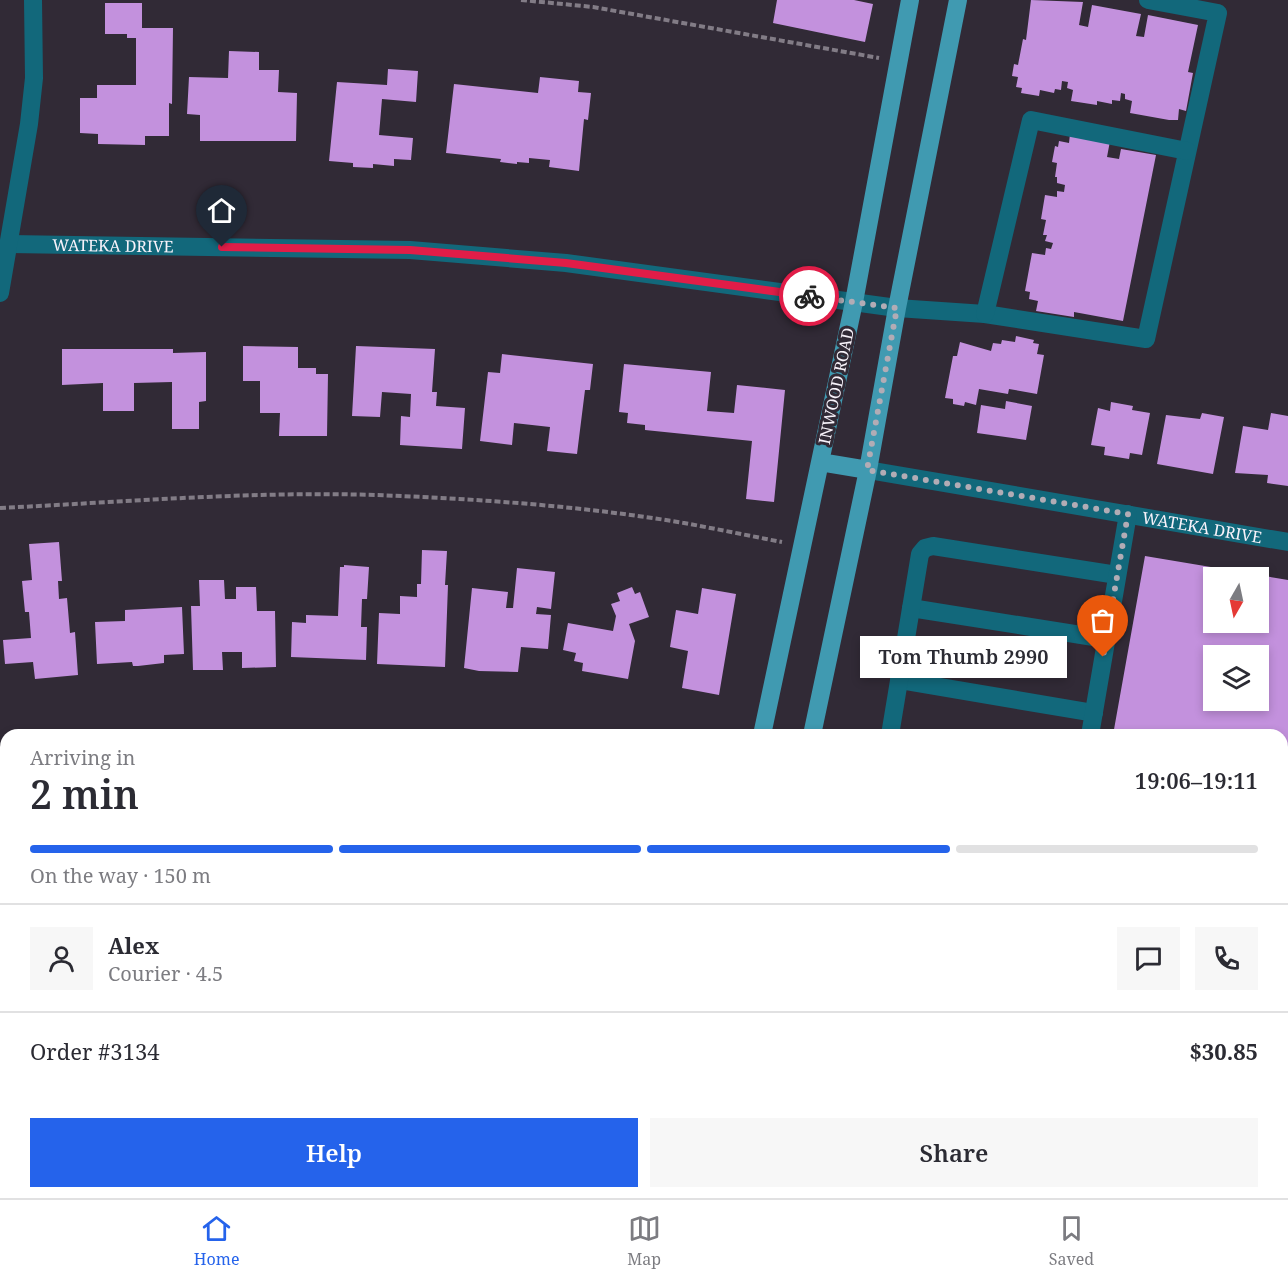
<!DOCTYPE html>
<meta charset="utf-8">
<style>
:root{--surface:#fff;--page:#f7f7f7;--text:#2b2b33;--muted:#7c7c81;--line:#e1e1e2;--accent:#2563eb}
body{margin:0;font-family:"Noto Serif",serif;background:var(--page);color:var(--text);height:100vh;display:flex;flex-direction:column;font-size:22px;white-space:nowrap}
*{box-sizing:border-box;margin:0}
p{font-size:20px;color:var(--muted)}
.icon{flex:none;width:33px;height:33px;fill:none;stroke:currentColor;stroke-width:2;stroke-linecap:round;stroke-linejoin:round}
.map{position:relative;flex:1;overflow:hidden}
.side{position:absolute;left:0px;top:729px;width:1288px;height:470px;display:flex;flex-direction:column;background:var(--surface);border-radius:18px 18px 0 0;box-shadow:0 3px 9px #0003}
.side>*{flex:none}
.needle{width:39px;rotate:189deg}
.tools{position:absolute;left:1203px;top:567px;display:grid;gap:12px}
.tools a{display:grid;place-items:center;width:66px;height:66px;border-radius:0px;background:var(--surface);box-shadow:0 3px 9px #0003;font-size:30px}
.pin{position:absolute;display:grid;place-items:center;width:51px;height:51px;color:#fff;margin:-62px -26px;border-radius:50% 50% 50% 0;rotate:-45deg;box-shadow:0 0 6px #0007}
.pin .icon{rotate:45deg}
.courier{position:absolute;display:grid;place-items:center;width:60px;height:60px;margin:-30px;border:4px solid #e11d48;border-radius:50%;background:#fff;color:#222;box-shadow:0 2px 8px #0007}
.bubble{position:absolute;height:42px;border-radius:0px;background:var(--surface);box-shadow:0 3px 9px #0003;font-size:20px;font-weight:600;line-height:42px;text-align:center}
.head em{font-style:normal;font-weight:600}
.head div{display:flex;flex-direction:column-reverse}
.head{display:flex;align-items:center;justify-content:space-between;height:102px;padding:0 30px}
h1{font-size:39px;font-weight:600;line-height:45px}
.bar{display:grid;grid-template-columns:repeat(4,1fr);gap:9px 6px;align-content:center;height:72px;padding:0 30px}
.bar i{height:8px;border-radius:4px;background:var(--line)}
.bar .active{background:var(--accent)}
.bar p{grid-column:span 4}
.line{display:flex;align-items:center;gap:15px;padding:0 30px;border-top:2px solid var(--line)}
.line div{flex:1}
.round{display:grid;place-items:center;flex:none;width:63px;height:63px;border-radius:0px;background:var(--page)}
.button{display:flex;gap:12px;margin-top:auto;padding:12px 30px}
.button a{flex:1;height:69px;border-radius:0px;background:var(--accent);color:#fff;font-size:24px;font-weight:600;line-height:69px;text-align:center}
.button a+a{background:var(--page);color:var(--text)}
.menu{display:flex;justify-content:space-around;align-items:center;height:84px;border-top:2px solid var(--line);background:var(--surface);font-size:16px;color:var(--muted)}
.menu a{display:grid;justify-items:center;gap:3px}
.menu .active{color:var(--accent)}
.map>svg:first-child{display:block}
.building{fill:#c391dd;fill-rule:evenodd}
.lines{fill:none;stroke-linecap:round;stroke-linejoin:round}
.path{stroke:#827c86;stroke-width:4;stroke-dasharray:6 3;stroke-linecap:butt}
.minor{stroke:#12687b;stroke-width:18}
.major{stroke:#409ab1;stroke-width:18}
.done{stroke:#b2acb5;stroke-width:6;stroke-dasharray:0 10.8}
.route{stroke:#e11d48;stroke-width:8}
.labels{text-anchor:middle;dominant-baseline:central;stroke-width:6;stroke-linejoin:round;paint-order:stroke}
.street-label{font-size:16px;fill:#f7f2fa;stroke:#312a36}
</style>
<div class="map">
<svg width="1288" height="1198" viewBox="0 0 1288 1198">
<rect width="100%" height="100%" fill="#312a36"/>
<!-- building -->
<path class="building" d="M 777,0 L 854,0 L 873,4 L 865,42 L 773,23 Z
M 1031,0 L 1083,2 L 1079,25 L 1088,27 L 1092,5 L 1141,14 L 1136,36 L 1144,37 L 1148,15 L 1198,25 L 1188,72 L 1193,73 L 1186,111 L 1179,109 L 1178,120 L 1169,120 L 1130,113 L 1132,101 L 1125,99 L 1125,94 L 1121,93 L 1120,101 L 1112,100 L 1112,104 L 1097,101 L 1097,105 L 1071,101 L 1073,90 L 1067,88 L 1068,82 L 1062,81 L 1061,90 L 1055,89 L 1054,93 L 1040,90 L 1039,96 L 1021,93 L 1022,88 L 1016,87 L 1018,77 L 1012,76 L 1014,64 L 1018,65 L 1023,39 L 1026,40 Z
M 105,3 L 142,3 L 142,28 L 173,28 L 172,104 L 169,103 L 169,136 L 145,136 L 145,145 L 98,144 L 98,134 L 80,133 L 80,98 L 97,98 L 97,85 L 136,85 L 136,38 L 127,38 L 127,34 L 105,34 Z
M 229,51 L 259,52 L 259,70 L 279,70 L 278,92 L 297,93 L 296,141 L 200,141 L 200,115 L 187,114 L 189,77 L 228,78 Z
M 388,69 L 418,71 L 416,102 L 382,99 L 379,135 L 413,138 L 411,160 L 394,159 L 394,166 L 373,164 L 373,168 L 353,167 L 353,163 L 329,161 L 337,82 L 387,85 Z
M 540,77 L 579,81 L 578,92 L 591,93 L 588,120 L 584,119 L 579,171 L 549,167 L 550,160 L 529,158 L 529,163 L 517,162 L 517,164 L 500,162 L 501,159 L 446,153 L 454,84 L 538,93 Z
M 1070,134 L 1110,141 L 1107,157 L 1119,159 L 1121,149 L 1156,155 L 1123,321 L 1074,312 L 1074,317 L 1036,311 L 1038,301 L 1029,299 L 1030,292 L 1025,291 L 1032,253 L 1045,255 L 1046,248 L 1051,249 L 1053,243 L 1045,241 L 1047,235 L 1043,235 L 1046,220 L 1041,219 L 1045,195 L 1057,197 L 1057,191 L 1064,192 L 1065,185 L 1057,183 L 1057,177 L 1055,177 L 1057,163 L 1052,162 L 1055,146 L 1058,147 L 1059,141 L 1069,143 Z
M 1016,336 L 1034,340 L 1033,343 L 1039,344 L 1037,354 L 1044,355 L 1037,394 L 1009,389 L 1008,394 L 979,389 L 976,405 L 965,402 L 964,406 L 953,404 L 953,399 L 945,398 L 953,356 L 957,356 L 960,342 L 991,351 L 993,343 L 1001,344 L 1002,340 L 1015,342 Z
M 243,346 L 298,347 L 298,368 L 316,368 L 316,374 L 328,374 L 327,436 L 279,436 L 280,413 L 260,413 L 260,381 L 243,381 Z
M 356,346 L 435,349 L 432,392 L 437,392 L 436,406 L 465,408 L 462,449 L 400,445 L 401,416 L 410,417 L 411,394 L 382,392 L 380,417 L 352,416 Z
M 62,349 L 173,349 L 173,353 L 206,352 L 206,401 L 199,402 L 199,429 L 172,429 L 172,382 L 134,383 L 134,411 L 103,411 L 103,383 L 62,385 Z
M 502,354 L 593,364 L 590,390 L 585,390 L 577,454 L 547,451 L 550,427 L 514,423 L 512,445 L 480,441 L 488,372 L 500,373 Z
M 624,364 L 711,372 L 707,411 L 734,413 L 737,385 L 785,390 L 774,502 L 746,499 L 752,441 L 645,430 L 645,425 L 627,423 L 628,413 L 619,412 Z
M 1006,401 L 1032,406 L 1026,440 L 977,433 L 981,405 L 1005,409 Z
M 1111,402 L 1133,406 L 1132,410 L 1150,413 L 1142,455 L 1130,453 L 1129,459 L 1104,455 L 1105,447 L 1091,445 L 1098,408 L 1110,411 Z
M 1202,413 L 1224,417 L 1213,474 L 1157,464 L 1166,415 L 1200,419 Z
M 1271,413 L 1288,416 L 1288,486 L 1267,483 L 1268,475 L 1235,473 L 1243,426 L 1268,430 Z
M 59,542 L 62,581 L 58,581 L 59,599 L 67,598 L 70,633 L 75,632 L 78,675 L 35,679 L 33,662 L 5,664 L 3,640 L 31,638 L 29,612 L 25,612 L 22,581 L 32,580 L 29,544 Z
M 422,550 L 447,551 L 445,585 L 448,585 L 445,667 L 377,664 L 379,613 L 400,614 L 400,596 L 417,597 L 417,584 L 421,584 Z
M 1145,556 L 1288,580 L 1288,832 L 1282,831 L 1282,735 L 1113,735 ZM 1214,578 L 1258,578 L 1258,622 L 1214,622 ZM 1214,656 L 1258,656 L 1258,700 L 1214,700 Z
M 344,565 L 369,567 L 367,599 L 362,599 L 361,627 L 367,627 L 366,660 L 291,657 L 292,622 L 306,623 L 306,615 L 338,616 L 340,567 L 344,567 Z
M 517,568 L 555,572 L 551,609 L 537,607 L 536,614 L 551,615 L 548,649 L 521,647 L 518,672 L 479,671 L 464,668 L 472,588 L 508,592 L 506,608 L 513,608 Z
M 199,580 L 224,580 L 225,599 L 236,599 L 236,587 L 256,587 L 257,611 L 275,611 L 276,667 L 242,668 L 242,652 L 222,652 L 223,670 L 193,670 L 191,606 L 200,606 Z
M 632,587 L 635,594 L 640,592 L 649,617 L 629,624 L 635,641 L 628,679 L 582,671 L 583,663 L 574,661 L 576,653 L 563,650 L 568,623 L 613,631 L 616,616 L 611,604 L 620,601 L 617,593 Z
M 702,588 L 736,594 L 719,695 L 682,688 L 688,651 L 670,647 L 676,610 L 698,614 Z
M 182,607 L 184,654 L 164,655 L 164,663 L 138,666 L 133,666 L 132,662 L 97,664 L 95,622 L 125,621 L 125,610 Z
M 0,919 L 6,920 L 6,966 L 1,995 Z
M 1282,960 L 1288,960 L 1288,990 L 1282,989 Z
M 1282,1017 L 1288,1018 L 1288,1068 L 1282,1068 Z
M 1282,1108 L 1287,1109 L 1286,1114 L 1288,1114 L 1288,1130 L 1282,1129 Z
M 10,1192 L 53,1192 L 52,1198 L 9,1198 Z
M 72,1192 L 110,1192 L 110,1198 L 71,1198 Z
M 210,1192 L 267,1192 L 266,1198 L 209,1198 Z
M 298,1192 L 340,1192 L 339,1198 L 297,1198 Z
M 350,1192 L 402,1192 L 402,1198 L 349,1198 Z
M 433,1192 L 489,1192 L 488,1198 L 432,1198 Z
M 494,1192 L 549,1192 L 549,1194 L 554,1195 L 554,1198 L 505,1198 L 493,1196 Z
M 566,1192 L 634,1192 L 633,1198 L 565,1198 Z
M 864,1192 L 917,1192 L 917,1196 L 914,1196 L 914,1198 L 863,1198 Z
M 1026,1192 L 1069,1192 L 1068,1198 L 1032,1198 L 1033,1195 Z
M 1226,1192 L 1256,1192 L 1283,1198 L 1225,1198 Z"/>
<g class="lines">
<!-- path -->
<path class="path" d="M 521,0 L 593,7 L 879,58
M 0,508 C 125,502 251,491 377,495 C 479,499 583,506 684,523 C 717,529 750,536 782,542"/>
<!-- minor -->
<g class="minor">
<path id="s1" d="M 9,244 L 410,250 L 566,263 L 897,308 L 985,314 L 1146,339 L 1218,13 L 1148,0"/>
<path d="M 0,293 L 29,124 L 34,78 L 33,0"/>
<path d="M 985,314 L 1031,120 L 1187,151"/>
<path id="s2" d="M 868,470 L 1288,542"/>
<path d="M 911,608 L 1106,639"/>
<path d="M 899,680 L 1094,713"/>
<path d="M 890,735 L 920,554 L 925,548 L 933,546 L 1117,575"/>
<path d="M 1090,735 L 1128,514"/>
<path d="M 0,796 L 6,796"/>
<path d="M 1282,903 L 1288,904"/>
<path d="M 0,1085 L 6,1086"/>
<path d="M 929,1198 L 930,1192"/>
<path d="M 1145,1198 L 1145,1192"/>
</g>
<!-- major -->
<path class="major" d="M 820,462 L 868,470
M 762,735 L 854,302 L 910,0
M 812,735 L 868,470 L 897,308 L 958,0
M 671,1198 L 671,1192
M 724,1198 L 725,1192"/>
</g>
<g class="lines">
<!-- done -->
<path class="done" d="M 809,296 L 897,308 L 867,470 L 1128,514 L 1103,657"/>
<!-- route -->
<path class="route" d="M 222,247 L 410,250 L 566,263 L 809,296"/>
</g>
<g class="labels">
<!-- street labels -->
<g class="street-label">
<text stroke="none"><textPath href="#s1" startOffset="104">WATEKA DRIVE</textPath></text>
<text transform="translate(836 386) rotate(-78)">INWOOD ROAD</text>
<text stroke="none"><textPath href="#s2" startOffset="339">WATEKA DRIVE</textPath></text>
</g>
</g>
</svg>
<div class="tools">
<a><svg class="needle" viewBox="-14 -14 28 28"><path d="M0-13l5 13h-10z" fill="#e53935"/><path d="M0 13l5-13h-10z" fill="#7c7c81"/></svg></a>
<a><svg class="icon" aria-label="layers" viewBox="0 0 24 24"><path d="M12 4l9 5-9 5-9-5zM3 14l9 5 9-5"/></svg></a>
</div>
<div class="pin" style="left:1103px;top:657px;background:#ea580c"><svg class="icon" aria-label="bag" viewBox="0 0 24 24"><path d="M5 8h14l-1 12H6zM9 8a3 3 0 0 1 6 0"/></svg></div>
<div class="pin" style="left:222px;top:247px;background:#1f2937"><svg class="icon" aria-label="home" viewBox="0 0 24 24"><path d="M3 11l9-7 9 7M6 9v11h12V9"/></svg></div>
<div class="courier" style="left:809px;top:296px"><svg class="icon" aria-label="bike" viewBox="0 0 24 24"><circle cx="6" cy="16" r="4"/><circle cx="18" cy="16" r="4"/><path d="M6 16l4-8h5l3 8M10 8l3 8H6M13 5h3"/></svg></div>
<div class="bubble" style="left:860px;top:636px;width:207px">Tom Thumb 2990</div>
<section class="side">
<div class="head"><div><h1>2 min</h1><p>Arriving in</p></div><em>19:06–19:11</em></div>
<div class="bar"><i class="active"></i><i class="active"></i><i class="active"></i><i></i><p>On the way · 150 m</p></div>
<div class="line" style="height:108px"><a class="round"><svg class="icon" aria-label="person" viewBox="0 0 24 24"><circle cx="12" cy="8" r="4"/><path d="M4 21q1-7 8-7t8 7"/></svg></a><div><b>Alex</b><p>Courier · 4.5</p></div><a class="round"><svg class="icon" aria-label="chat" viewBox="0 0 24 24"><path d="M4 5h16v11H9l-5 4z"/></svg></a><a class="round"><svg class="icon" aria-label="phone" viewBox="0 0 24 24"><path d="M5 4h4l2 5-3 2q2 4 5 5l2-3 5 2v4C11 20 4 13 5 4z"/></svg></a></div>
<div class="line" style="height:78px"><div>Order #3134</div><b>$30.85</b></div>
<div class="button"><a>Help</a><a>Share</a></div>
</section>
</div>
<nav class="menu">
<a class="active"><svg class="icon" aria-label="home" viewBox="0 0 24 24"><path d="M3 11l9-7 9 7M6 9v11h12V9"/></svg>Home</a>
<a><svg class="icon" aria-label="map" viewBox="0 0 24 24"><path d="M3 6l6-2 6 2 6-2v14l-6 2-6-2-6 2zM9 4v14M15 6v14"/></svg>Map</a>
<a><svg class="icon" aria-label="saved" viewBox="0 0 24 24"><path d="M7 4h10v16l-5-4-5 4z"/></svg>Saved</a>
</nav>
